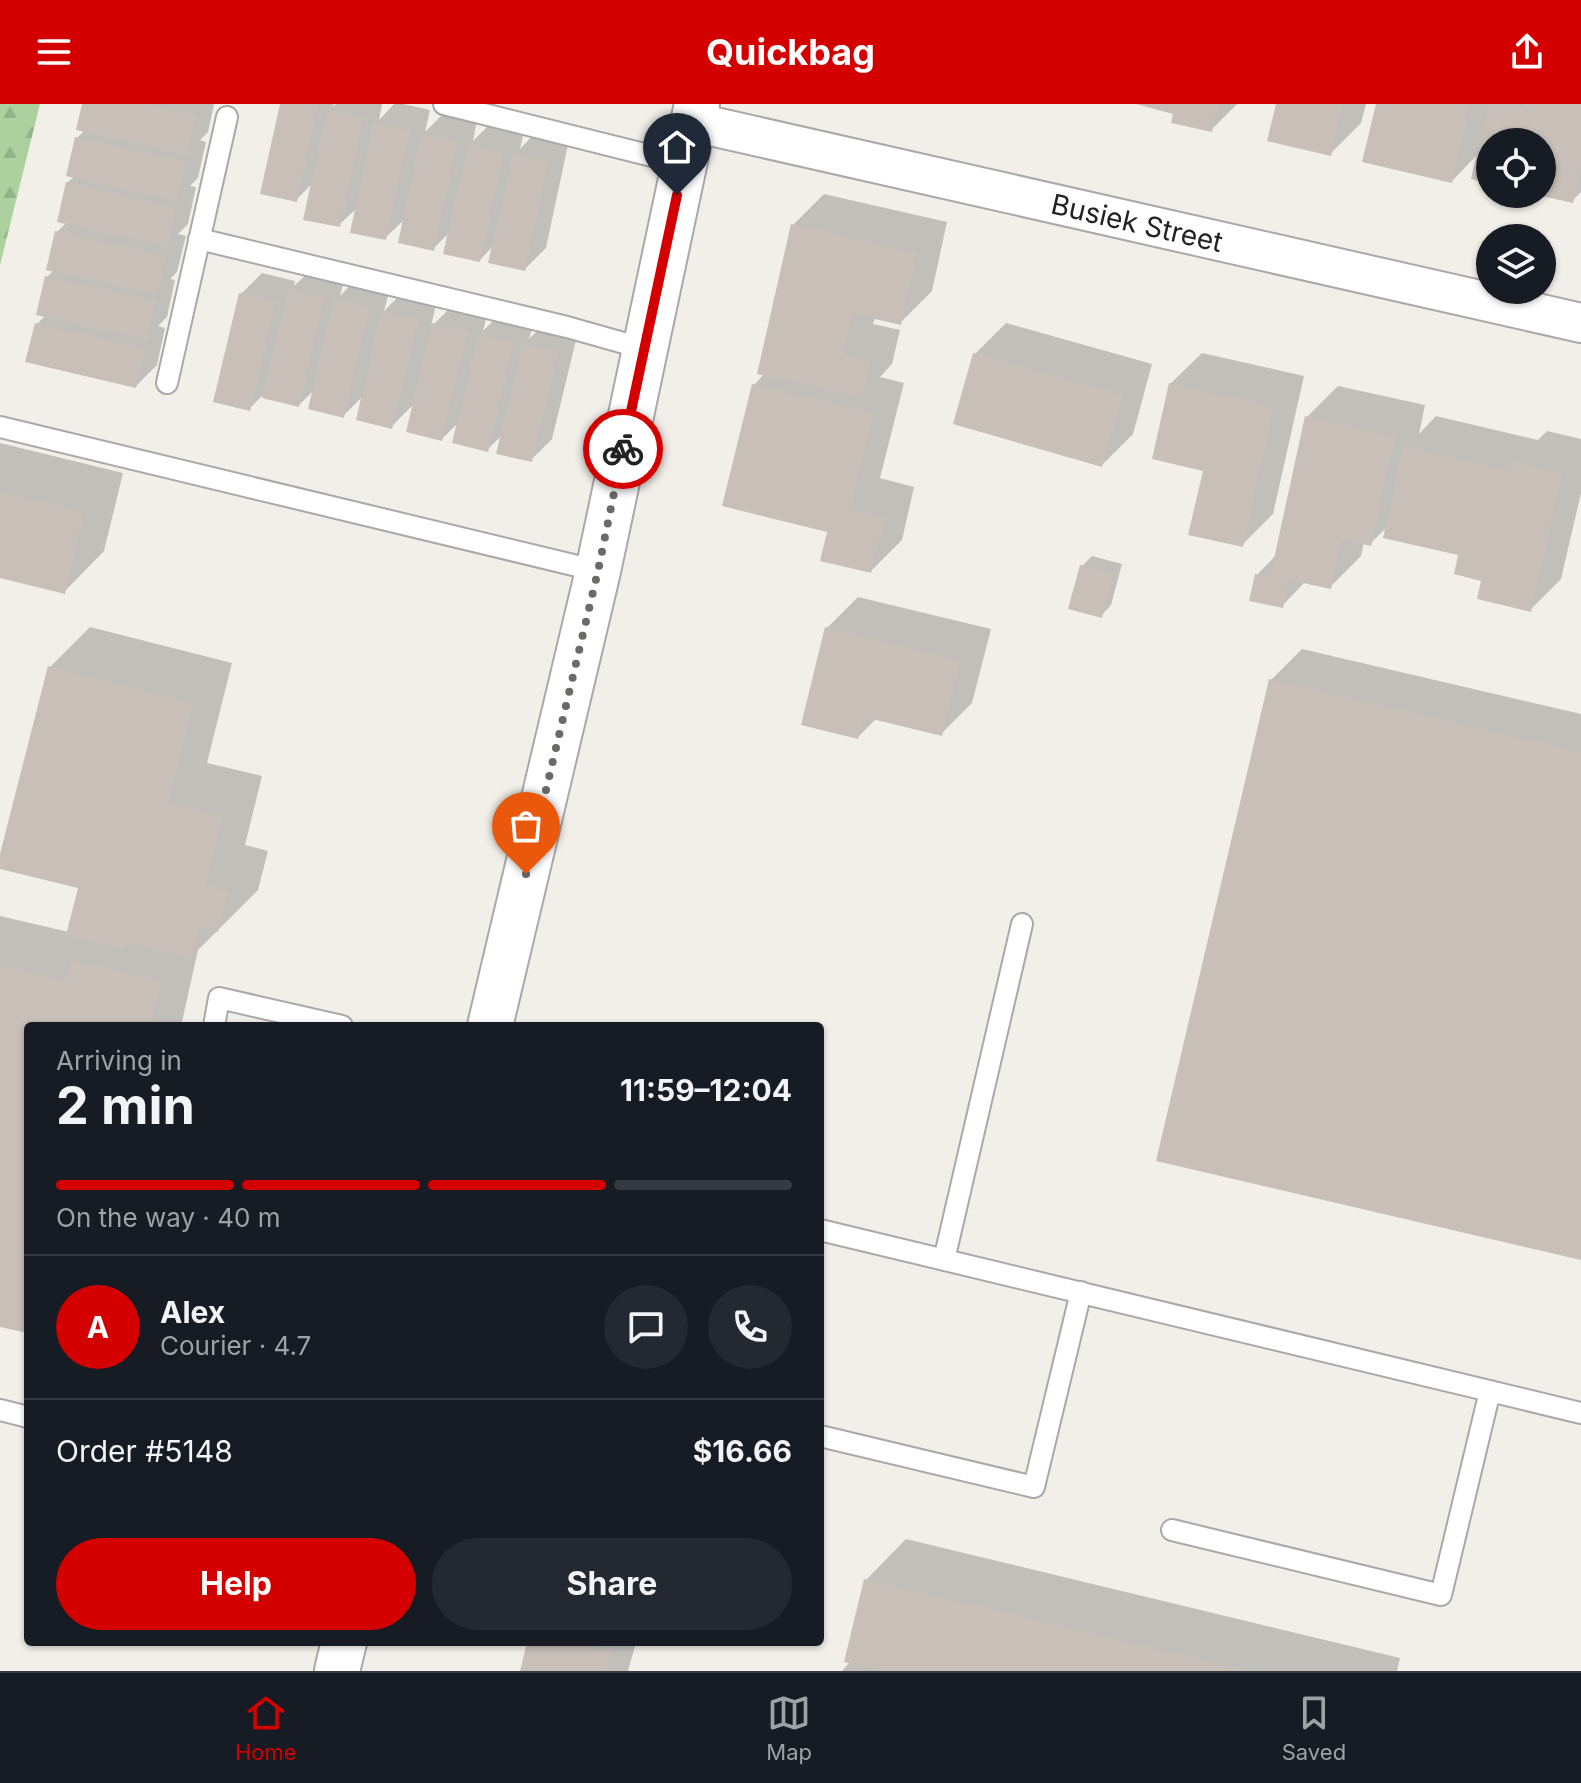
<!DOCTYPE html>
<meta charset="utf-8">
<style>
:root{--surface:#171b24;--page:#242831;--text:#f1f3f6;--muted:#9ea1a6;--line:#363941;--accent:#d40000}
body{margin:0;font-family:Inter,sans-serif;background:var(--page);color:var(--text);height:100vh;display:flex;flex-direction:column;font-size:30px;white-space:nowrap}
*{box-sizing:border-box;margin:0}
p{font-size:26px;color:var(--muted)}
.icon{flex:none;width:44px;height:44px;fill:none;stroke:currentColor;stroke-width:2;stroke-linecap:round;stroke-linejoin:round}
.map{position:relative;flex:1;overflow:hidden}
.panel{position:absolute;left:24px;top:918px;width:800px;height:624px;display:flex;flex-direction:column;background:var(--surface);border-radius:8px;box-shadow:0 2px 6px #0004}
.panel>*{flex:none}
.fabs{position:absolute;left:1476px;top:24px;display:grid;gap:16px}
.fabs a{display:grid;place-items:center;width:80px;height:80px;border-radius:50%;background:var(--surface);box-shadow:0 2px 6px #0004;font-size:40px}
.pin{position:absolute;display:grid;place-items:center;width:68px;height:68px;color:#fff;margin:-82px -34px;border-radius:50% 50% 50% 0;rotate:-45deg;box-shadow:0 0 8px #0007}
.pin .icon{rotate:45deg}
.courier{position:absolute;display:grid;place-items:center;width:80px;height:80px;margin:-40px;border:6px solid #d40000;border-radius:50%;background:#fff;color:#222;box-shadow:0 2px 10px #0007}
.overview em{font-style:normal;font-weight:700}
.overview div{display:flex;flex-direction:column-reverse}
.overview{display:flex;align-items:center;justify-content:space-between;height:136px;padding:0 32px}
h1{font-size:52px;font-weight:700;line-height:60px}
.bar{display:grid;grid-template-columns:repeat(4,1fr);gap:12px 8px;align-content:center;height:96px;padding:0 32px}
.bar i{height:10px;border-radius:6px;background:var(--line)}
.bar .on{background:var(--accent)}
.bar p{grid-column:span 4}
.line{display:flex;align-items:center;gap:20px;padding:0 32px;border-top:2px solid var(--line)}
.line div{flex:1}
.round{display:grid;place-items:center;flex:none;width:84px;height:84px;border-radius:42px;background:var(--page)}
.primary-button{display:flex;gap:16px;margin-top:auto;padding:16px 32px}
.primary-button a{flex:1;height:92px;border-radius:48px;background:var(--accent);color:#fff;font-size:32px;font-weight:700;line-height:92px;text-align:center}
.primary-button a+a{background:var(--page);color:var(--text)}
header{display:flex;justify-content:space-between;align-items:center;height:104px;padding:0 32px;background:var(--accent);color:#fff;font-size:36px;font-weight:700}
.dock{display:flex;justify-content:space-around;align-items:center;height:112px;border-top:2px solid var(--line);background:var(--surface);font-size:22px;color:var(--muted)}
.dock a{display:grid;justify-items:center;gap:4px}
.dock .on{color:var(--accent)}
.map>svg:first-child{display:block}
.forest{fill:url(#forest-firs)}
.shadow{fill:#0003}
.building{fill:#c7bfb8}
.lines{fill:none;stroke-linecap:round;stroke-linejoin:round}
.service-casing{stroke:#a9a9a9;stroke-width:24}
.minor-casing{stroke:#a9a9a9;stroke-width:42}
.tertiary-casing{stroke:#a9a9a9;stroke-width:48}
.service{stroke:#fff;stroke-width:20}
.minor{stroke:#fff;stroke-width:38}
.tertiary{stroke:#fff;stroke-width:44}
.done{stroke:#6b6a68;stroke-width:8;stroke-dasharray:0 14.4}
.route{stroke:#d40000;stroke-width:10}
.labels{text-anchor:middle;dominant-baseline:central;stroke-width:8;stroke-linejoin:round;paint-order:stroke}
.street-label{font-size:28px;fill:#222;stroke:#fff}
</style>
<header><svg class="icon" aria-label="menu" viewBox="0 0 24 24"><path d="M4 6h16M4 12h16M4 18h16"/></svg>Quickbag<svg class="icon" aria-label="share" viewBox="0 0 24 24"><path d="M12 15V3M7 8l5-5 5 5M5 13v7h14v-7"/></svg></header>
<div class="map">
<svg width="1581" height="1567" viewBox="0 0 1581 1567">
<defs>
<pattern id="forest-firs" width="22" height="20" patternUnits="userSpaceOnUse" patternTransform="scale(2)"><rect width="22" height="20" fill="#add19e"/><path d="M5 1l3.5 6h-7zM16 11l3.5 6h-7z" fill="#95b388"/></pattern>
</defs>
<rect width="100%" height="100%" fill="#f2efe9"/>
<!-- forest -->
<path class="forest" d="M 0,0 L 40,0 L 0,161 Z"/>
<!-- shadow -->
<path class="shadow" d="M 84,0 L 214,0 L 208,28 L 200,36 L 206,38 L 198,74 L 190,82 L 196,83 L 188,120 L 178,130 L 186,132 L 177,168 L 170,175 L 175,176 L 167,213 L 158,222 L 165,224 L 157,261 L 136,282 L 37,220 L 46,211 L 47,173 L 54,166 L 57,128 L 67,118 L 67,79 L 75,72 L 77,34 L 85,26 Z
M 282,0 L 334,0 L 333,3 L 336,0 L 382,0 L 379,16 L 394,0 L 404,0 L 430,6 L 425,28 L 444,9 L 477,16 L 473,37 L 490,20 L 524,27 L 520,45 L 535,29 L 569,36 L 546,144 L 525,165 L 494,141 L 480,156 L 450,128 L 433,145 L 405,115 L 385,134 L 357,104 L 339,121 L 313,79 L 296,96 Z
M 1139,0 L 1237,0 L 1211,26 L 1175,8 Z
M 1278,0 L 1366,0 L 1361,19 L 1330,50 Z
M 1378,0 L 1581,0 L 1581,88 L 1572,97 L 1541,90 L 1542,38 L 1490,38 L 1490,78 L 1479,49 L 1452,77 Z
M 824,90 L 947,118 L 932,187 L 901,218 L 875,213 L 873,220 L 900,226 L 892,260 L 880,273 L 904,279 L 880,374 L 914,383 L 902,436 L 871,467 L 829,426 L 754,281 L 765,269 L 793,121 Z
M 312,165 L 345,173 L 340,192 L 356,175 L 390,184 L 384,207 L 404,187 L 437,195 L 431,223 L 455,199 L 488,207 L 483,227 L 500,210 L 534,218 L 529,235 L 544,220 L 578,228 L 552,335 L 531,356 L 502,331 L 487,346 L 459,318 L 442,335 L 415,299 L 391,323 L 363,292 L 343,312 L 315,285 L 299,301 L 262,292 L 249,305 L 241,190 L 262,169 L 295,177 L 294,182 Z
M 1006,219 L 1152,260 L 1133,330 L 1102,361 L 975,250 Z
M 1202,249 L 1304,272 L 1273,410 L 1242,441 L 1205,365 L 1170,280 Z
M 1338,282 L 1425,301 L 1419,330 L 1436,312 L 1538,336 L 1547,327 L 1581,335 L 1581,389 L 1561,475 L 1530,506 L 1483,475 L 1461,450 L 1387,423 L 1370,440 L 1364,438 L 1361,452 L 1330,483 L 1306,477 L 1282,502 L 1257,471 L 1277,450 L 1307,313 Z
M 0,339 L 123,369 L 104,447 L 64,488 L 0,472 Z
M 1092,452 L 1122,460 L 1111,501 L 1101,512 L 1082,462 Z
M 858,493 L 991,525 L 972,599 L 941,630 L 877,614 L 858,633 L 827,524 Z
M 90,523 L 232,559 L 207,659 L 262,672 L 245,741 L 268,747 L 258,786 L 198,846 L 181,922 L 28,922 L 28,1227 L 0,1221 L 0,812 L 69,828 L 81,783 L 0,763 L 0,759 L 50,563 Z
M 1302,545 L 1581,610 L 1581,1154 L 1271,576 Z
M 906,1435 L 1400,1554 L 1397,1567 L 842,1567 L 851,1557 L 866,1476 Z
M 529,1538 L 636,1538 L 628,1567 L 522,1567 Z"/>
<!-- building -->
<path class="building" d="M 82,0 L 147,0 L 196,12 L 187,51 L 76,26 Z
M 280,0 L 318,0 L 297,98 L 260,90 Z
M 1136,0 L 1218,0 L 1212,28 L 1171,19 L 1173,10 Z
M 1276,0 L 1343,0 L 1331,52 L 1267,37 Z
M 1376,0 L 1470,0 L 1452,79 L 1362,58 Z
M 1488,0 L 1507,0 L 1524,4 L 1525,0 L 1581,0 L 1581,64 L 1573,99 L 1542,92 L 1542,38 L 1490,38 L 1490,80 L 1471,75 Z
M 327,5 L 364,14 L 340,123 L 303,116 Z
M 373,18 L 410,26 L 386,136 L 350,129 Z
M 421,29 L 458,37 L 434,147 L 398,139 Z
M 75,33 L 186,58 L 177,98 L 66,72 Z
M 468,40 L 504,48 L 480,158 L 443,150 Z
M 513,49 L 549,57 L 525,167 L 488,159 Z
M 66,78 L 176,104 L 167,143 L 57,118 Z
M 791,120 L 917,149 L 901,221 L 853,210 L 843,250 L 870,256 L 862,294 L 757,270 Z
M 55,127 L 166,152 L 157,191 L 46,166 Z
M 45,172 L 156,197 L 147,236 L 36,211 Z
M 289,185 L 325,194 L 299,303 L 262,294 Z
M 239,189 L 276,198 L 250,307 L 213,298 Z
M 334,195 L 370,204 L 344,314 L 308,305 Z
M 381,207 L 418,216 L 392,325 L 356,316 Z
M 35,219 L 145,245 L 136,284 L 25,258 Z
M 432,219 L 468,228 L 442,337 L 406,328 Z
M 478,230 L 514,238 L 488,348 L 452,339 Z
M 522,240 L 558,249 L 532,358 L 496,350 Z
M 973,249 L 1123,291 L 1102,363 L 953,320 Z
M 1169,279 L 1274,303 L 1243,443 L 1188,431 L 1203,367 L 1152,355 Z
M 752,280 L 874,309 L 851,405 L 885,414 L 871,469 L 820,457 L 827,428 L 722,402 Z
M 1305,312 L 1395,332 L 1371,442 L 1342,435 L 1331,485 L 1289,476 L 1283,504 L 1249,497 L 1255,470 L 1270,473 Z
M 1403,342 L 1511,367 L 1514,357 L 1563,369 L 1531,508 L 1477,495 L 1481,477 L 1454,470 L 1458,451 L 1383,434 Z
M 0,388 L 84,408 L 65,490 L 0,474 Z
M 1080,461 L 1113,470 L 1102,514 L 1068,505 Z
M 825,523 L 961,556 L 942,632 L 864,613 L 858,635 L 801,621 Z
M 48,562 L 193,599 L 168,699 L 223,712 L 206,781 L 229,787 L 218,828 L 200,823 L 192,855 L 125,838 L 123,846 L 66,831 L 78,784 L 0,765 L 0,750 Z
M 1269,575 L 1581,648 L 1581,1156 L 1156,1057 Z
M 71,856 L 162,877 L 151,922 L 28,922 L 28,1229 L 0,1223 L 0,861 L 66,876 Z
M 864,1475 L 1245,1566 L 1245,1567 L 883,1567 L 844,1558 Z
M 527,1538 L 595,1538 L 593,1544 L 611,1548 L 606,1567 L 520,1567 Z"/>
<g class="lines">
<defs>
<path id="service" d="M 444,0 L 684,60
M 199,135 L 567,223 L 645,245
M 167,279 L 227,13
M 0,323 L 598,467
M 214,922 L 219,894 L 342,922
M 820,1126 L 1581,1309
M 944,1156 L 1022,820
M 0,1306 L 28,1313
M 820,1332 L 1034,1383 L 1081,1188
M 1172,1426 L 1441,1491 L 1490,1287"/>
<path id="minor" d="M 693,18 L 1581,219"/>
<path id="tertiary" d="M 490,922 L 598,467 L 697,0
M 337,1567 L 344,1538"/>
</defs>
<!-- service casing -->
<use href="#service" class="service-casing"/>
<!-- minor casing -->
<use href="#minor" class="minor-casing"/>
<!-- tertiary casing -->
<use href="#tertiary" class="tertiary-casing"/>
<!-- service -->
<use href="#service" class="service"/>
<!-- minor -->
<use href="#minor" class="minor"/>
<!-- tertiary -->
<use href="#tertiary" class="tertiary"/>
</g>
<g class="lines">
<!-- done -->
<path class="done" d="M 526,770 L 598,467 L 623,345"/>
<!-- route -->
<path class="route" d="M 623,345 L 677,91"/>
</g>
<g class="labels">
<!-- street labels -->
<g class="street-label">
<text transform="translate(1137 119) rotate(13)">Busiek Street</text>
</g>
</g>
</svg>
<div class="fabs">
<a><svg class="icon" aria-label="locate" viewBox="0 0 24 24"><circle cx="12" cy="12" r="6"/><path d="M12 2v4M12 18v4M2 12h4M18 12h4"/></svg></a>
<a><svg class="icon" aria-label="layers" viewBox="0 0 24 24"><path d="M12 4l9 5-9 5-9-5zM3 14l9 5 9-5"/></svg></a>
</div>
<div class="pin" style="left:526px;top:770px;background:#ea580c"><svg class="icon" aria-label="bag" viewBox="0 0 24 24"><path d="M5 8h14l-1 12H6zM9 8a3 3 0 0 1 6 0"/></svg></div>
<div class="pin" style="left:677px;top:91px;background:#1f2937"><svg class="icon" aria-label="home" viewBox="0 0 24 24"><path d="M3 11l9-7 9 7M6 9v11h12V9"/></svg></div>
<div class="courier" style="left:623px;top:345px"><svg class="icon" aria-label="bike" viewBox="0 0 24 24"><circle cx="6" cy="16" r="4"/><circle cx="18" cy="16" r="4"/><path d="M6 16l4-8h5l3 8M10 8l3 8H6M13 5h3"/></svg></div>
<section class="panel">
<div class="overview"><div><h1>2 min</h1><p>Arriving in</p></div><em>11:59–12:04</em></div>
<div class="bar"><i class="on"></i><i class="on"></i><i class="on"></i><i></i><p>On the way · 40 m</p></div>
<div class="line" style="height:144px"><b class="round" style="background:var(--accent);color:#fff">A</b><div><b>Alex</b><p>Courier · 4.7</p></div><a class="round"><svg class="icon" aria-label="chat" viewBox="0 0 24 24"><path d="M4 5h16v11H9l-5 4z"/></svg></a><a class="round"><svg class="icon" aria-label="phone" viewBox="0 0 24 24"><path d="M5 4h4l2 5-3 2q2 4 5 5l2-3 5 2v4C11 20 4 13 5 4z"/></svg></a></div>
<div class="line" style="height:104px"><div>Order #5148</div><b>$16.66</b></div>
<div class="primary-button"><a>Help</a><a>Share</a></div>
</section>
</div>
<nav class="dock">
<a class="on"><svg class="icon" aria-label="home" viewBox="0 0 24 24"><path d="M3 11l9-7 9 7M6 9v11h12V9"/></svg>Home</a>
<a><svg class="icon" aria-label="map" viewBox="0 0 24 24"><path d="M3 6l6-2 6 2 6-2v14l-6 2-6-2-6 2zM9 4v14M15 6v14"/></svg>Map</a>
<a><svg class="icon" aria-label="saved" viewBox="0 0 24 24"><path d="M7 4h10v16l-5-4-5 4z"/></svg>Saved</a>
</nav>
